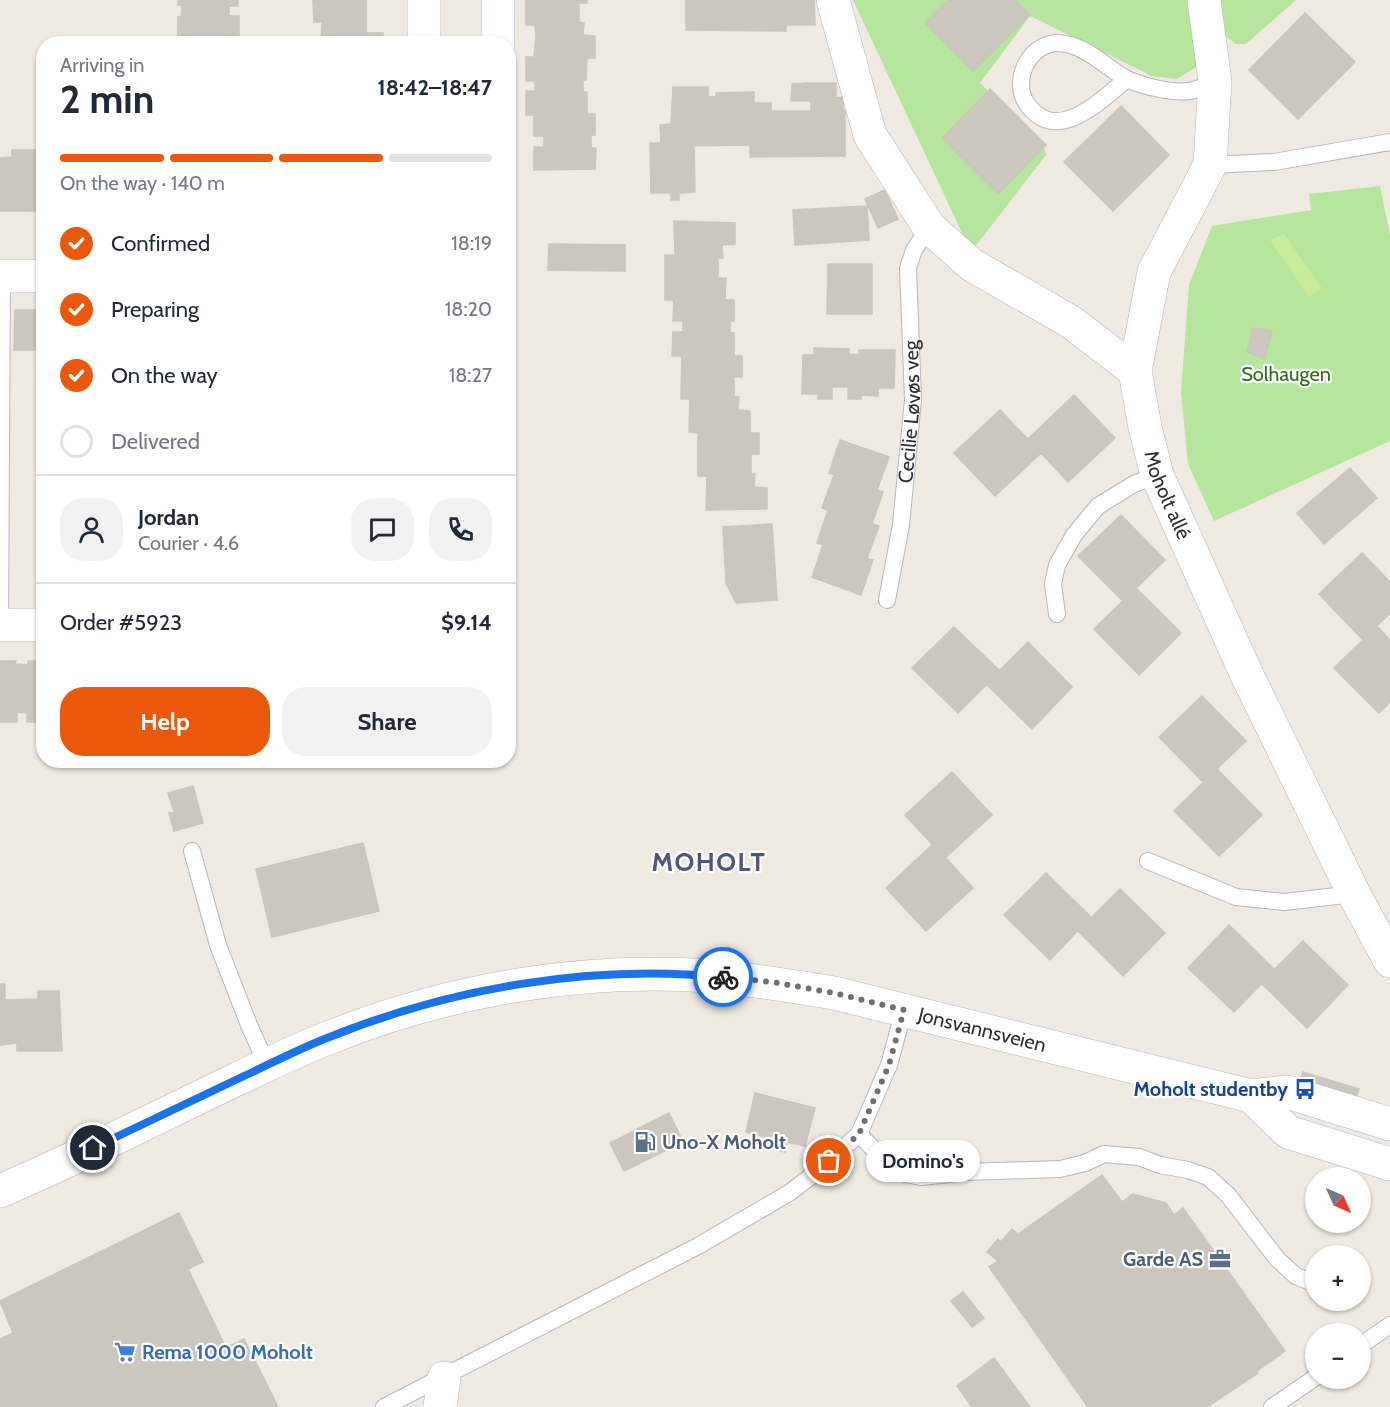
<!DOCTYPE html>
<meta charset="utf-8">
<style>
:root{--surface:#fff;--page:#f2f2f3;--text:#1f2937;--muted:#747a83;--line:#e0e1e3;--accent:#ea580c}
body{margin:0;font-family:Cabin,sans-serif;background:var(--page);color:var(--text);height:100vh;display:flex;flex-direction:column;font-size:22px;white-space:nowrap}
*{box-sizing:border-box;margin:0}
p{font-size:20px;color:var(--muted)}
.icon{flex:none;width:33px;height:33px;fill:none;stroke:currentColor;stroke-width:2;stroke-linecap:round;stroke-linejoin:round}
.map{position:relative;flex:1;overflow:hidden}
.drawer{position:absolute;left:36px;top:36px;width:480px;height:732px;display:flex;flex-direction:column;background:var(--surface);border-radius:24px;box-shadow:0 2px 4px #0004}
.drawer>*{flex:none}
.needle{width:39px;rotate:135deg}
.fabs{position:absolute;left:1305px;top:1167px;display:grid;gap:12px}
.fabs a{display:grid;place-items:center;width:66px;height:66px;border-radius:50%;background:var(--surface);box-shadow:0 2px 4px #0004;font-size:30px}
.pin{position:absolute;display:grid;place-items:center;width:51px;height:51px;color:#fff;margin:-26px;border:3px solid #fff;border-radius:50%;box-shadow:0 2px 6px #0007}
.courier{position:absolute;display:grid;place-items:center;width:60px;height:60px;margin:-30px;border:4px solid #1a73e8;border-radius:50%;background:#fff;color:#222;box-shadow:0 2px 8px #0007}
.bubble{position:absolute;height:42px;border-radius:21px;background:var(--surface);box-shadow:0 2px 4px #0004;font-size:20px;font-weight:700;line-height:42px;text-align:center}
.overview em{font-style:normal;font-weight:700}
.overview div{display:flex;flex-direction:column-reverse}
.overview{display:flex;align-items:center;justify-content:space-between;height:102px;padding:0 24px}
h1{font-size:39px;font-weight:700;line-height:45px}
.bar{display:grid;grid-template-columns:repeat(4,1fr);gap:9px 6px;align-content:center;height:72px;padding:0 24px}
.bar i{height:8px;border-radius:4px;background:var(--line)}
.bar .current{background:var(--accent)}
.bar p{grid-column:span 4}
.line{display:flex;align-items:center;gap:15px;padding:0 24px;border-top:2px solid var(--line)}
.line div{flex:1}
.round{display:grid;place-items:center;flex:none;width:63px;height:63px;border-radius:24px;background:var(--page)}
ol{padding:0 24px;list-style:none}
li{display:flex;align-items:center;gap:18px;height:66px}
li p{margin-inline-start:auto}
li .icon{padding:6px;border-radius:50%;background:var(--accent);color:#fff;stroke-width:4}
li:last-child{color:var(--muted)}
li i{width:33px;height:33px;border:3px solid var(--line);border-radius:50%}
.primary-button{display:flex;gap:12px;margin-top:auto;padding:12px 24px}
.primary-button a{flex:1;height:69px;border-radius:24px;background:var(--accent);color:#fff;font-size:24px;font-weight:700;line-height:69px;text-align:center}
.primary-button a+a{background:var(--page);color:var(--text)}
.map>svg:first-child{display:block}
.green{fill:#b6e59e}
.pitch{fill:#c9ec9a}
.building{fill:#cbc7bf;stroke:#cbc5ba;stroke-width:1.5}
.lines{fill:none;stroke-linecap:round;stroke-linejoin:round}
.lane-casing{stroke:#b4b7c1;stroke-width:18}
.street-casing{stroke:#b4b7c1;stroke-width:34}
.secondary-casing{stroke:#b4b7c1;stroke-width:34}
.lane{stroke:#fff;stroke-width:16}
.street{stroke:#fff;stroke-width:33}
.secondary{stroke:#fff;stroke-width:33}
.done{stroke:#726f6d;stroke-width:6;stroke-dasharray:0 10.8}
.route{stroke:#1a73e8;stroke-width:8}
.labels{text-anchor:middle;dominant-baseline:central;stroke-width:4.5;stroke-linejoin:round;paint-order:stroke}
.park-label{font-size:20px;fill:#2c6e1b;stroke:#fff}
.street-label{font-size:20px;fill:#2e2e2e;stroke:#fff}
.transit-label{font-size:20px;font-weight:bold;fill:#164399;stroke:#fff;text-anchor:end}
.service-label{font-size:20px;font-weight:bold;fill:#4e5e75;stroke:#fff;text-anchor:start}
.shop-label{font-size:20px;font-weight:bold;fill:#366cbe;stroke:#fff;text-anchor:start}
.district-label{font-size:26px;font-weight:bold;letter-spacing:1.5px;fill:#4d5680;stroke:#fff}
</style>
<div class="map">
<svg width="1390" height="1407" viewBox="0 0 1390 1407">
<rect width="100%" height="100%" fill="#efe9e1"/>
<!-- green -->
<path class="green" d="M 853,0 L 1195,0 L 1199,65 L 1177,79 L 1152,76 L 1030,16 L 980,83 L 1044,147 L 1046,155 L 971,252 Z
M 1216,0 L 1296,0 L 1246,44 L 1236,44 L 1224,35 Z
M 1380,186 L 1390,235 L 1390,441 L 1214,521 L 1188,464 L 1181,392 L 1189,285 L 1212,226 L 1311,210 L 1309,194 Z"/>
<!-- pitch -->
<path class="pitch" d="M 1284,234 L 1322,288 L 1309,297 L 1270,240 Z"/>
<!-- building -->
<path class="building" d="M 178,0 L 238,0 L 238,6 L 229,6 L 229,16 L 239,16 L 239,40 L 178,39 L 178,17 L 181,17 L 182,5 L 178,5 Z
M 313,0 L 366,0 L 366,33 L 383,33 L 383,44 L 321,44 L 322,22 L 314,22 Z
M 526,0 L 587,0 L 587,3 L 579,3 L 579,22 L 584,23 L 583,35 L 595,36 L 595,58 L 587,58 L 586,80 L 583,80 L 583,92 L 587,92 L 587,114 L 595,114 L 595,135 L 591,135 L 591,148 L 596,148 L 595,169 L 534,170 L 534,147 L 544,147 L 544,136 L 534,136 L 534,115 L 526,115 L 526,91 L 535,91 L 535,81 L 526,81 L 526,57 L 534,57 L 536,36 L 535,25 L 526,25 Z
M 686,0 L 786,0 L 786,31 L 686,30 Z
M 786,0 L 814,0 L 815,25 L 786,25 Z
M 948,0 L 1015,0 L 1030,15 L 973,71 L 925,23 Z
M 1305,13 L 1355,62 L 1298,119 L 1249,70 Z
M 808,83 L 836,83 L 836,98 L 843,97 L 843,110 L 845,110 L 845,156 L 750,157 L 750,128 L 754,128 L 754,103 L 771,103 L 771,111 L 811,111 L 811,101 L 791,101 L 792,84 Z
M 673,87 L 708,87 L 708,97 L 716,97 L 716,93 L 754,92 L 754,128 L 750,128 L 750,145 L 671,146 L 671,143 L 661,143 L 660,125 L 671,124 Z
M 990,89 L 1046,145 L 998,194 L 942,138 Z
M 1121,106 L 1169,155 L 1113,211 L 1064,162 Z
M 650,143 L 671,143 L 671,146 L 694,146 L 695,192 L 679,193 L 679,200 L 671,200 L 671,193 L 651,193 Z
M 12,150 L 44,150 L 44,211 L 0,211 L 0,158 L 12,157 Z
M 885,190 L 898,219 L 878,228 L 865,199 Z
M 867,206 L 869,240 L 795,245 L 793,210 Z
M 674,221 L 735,223 L 735,244 L 722,245 L 723,258 L 718,258 L 718,278 L 726,278 L 725,300 L 734,300 L 734,321 L 730,321 L 730,333 L 734,333 L 734,356 L 742,356 L 742,377 L 734,377 L 734,397 L 739,397 L 738,410 L 750,411 L 750,433 L 759,433 L 759,454 L 751,454 L 751,474 L 755,474 L 754,487 L 767,488 L 767,509 L 706,510 L 707,476 L 698,476 L 698,433 L 689,432 L 690,399 L 681,399 L 682,356 L 672,356 L 673,332 L 683,332 L 683,321 L 673,321 L 674,300 L 665,300 L 665,255 L 675,255 Z
M 549,244 L 625,245 L 625,271 L 548,270 Z
M 828,264 L 872,264 L 872,314 L 827,314 Z
M 15,310 L 44,310 L 44,350 L 14,350 Z
M 1253,328 L 1272,331 L 1265,359 L 1247,352 Z
M 814,348 L 849,349 L 848,387 L 832,387 L 832,399 L 818,399 L 818,394 L 802,394 L 803,355 L 814,355 Z
M 859,350 L 895,350 L 894,388 L 878,388 L 878,396 L 861,395 L 861,399 L 848,399 L 849,354 L 859,355 Z
M 1074,395 L 1115,438 L 1068,482 L 1028,439 Z
M 1000,410 L 1041,453 L 995,496 L 954,453 Z
M 840,440 L 889,457 L 877,490 L 829,473 Z
M 1350,468 L 1377,498 L 1324,544 L 1297,513 Z
M 834,475 L 883,492 L 872,524 L 822,508 Z
M 828,510 L 879,526 L 867,558 L 817,543 Z
M 1121,515 L 1165,560 L 1123,601 L 1078,556 Z
M 772,524 L 777,600 L 736,603 L 726,583 L 723,527 Z
M 823,545 L 873,560 L 861,595 L 812,577 Z
M 1362,553 L 1390,582 L 1390,613 L 1363,640 L 1319,594 Z
M 1136,588 L 1181,633 L 1139,675 L 1094,629 Z
M 1377,626 L 1390,640 L 1390,702 L 1379,713 L 1334,668 Z
M 954,627 L 1000,671 L 958,713 L 912,668 Z
M 1028,642 L 1072,687 L 1032,729 L 986,684 Z
M 0,661 L 16,661 L 15,664 L 28,665 L 28,661 L 44,661 L 44,722 L 27,722 L 27,713 L 17,712 L 17,722 L 0,722 Z
M 1202,696 L 1246,741 L 1203,782 L 1159,737 Z
M 1217,769 L 1262,815 L 1219,856 L 1174,811 Z
M 952,772 L 992,815 L 945,858 L 905,815 Z
M 193,786 L 198,805 L 174,811 L 168,793 Z
M 198,805 L 203,823 L 174,831 L 169,813 Z
M 363,843 L 379,911 L 272,937 L 256,869 Z
M 933,844 L 973,888 L 926,931 L 886,888 Z
M 1046,873 L 1091,917 L 1050,960 L 1004,915 Z
M 1120,889 L 1165,933 L 1123,976 L 1078,931 Z
M 1229,925 L 1275,970 L 1234,1012 L 1188,968 Z
M 1303,941 L 1348,985 L 1307,1028 L 1261,983 Z
M 0,984 L 5,984 L 5,1000 L 38,999 L 38,991 L 59,991 L 62,1051 L 17,1051 L 17,1043 L 0,1045 Z
M 1303,1072 L 1359,1089 L 1356,1098 L 1300,1082 Z
M 755,1093 L 815,1108 L 805,1146 L 787,1142 L 785,1152 L 761,1146 L 764,1137 L 746,1132 Z
M 669,1113 L 683,1142 L 624,1171 L 610,1143 Z
M 1102,1175 L 1122,1202 L 1133,1194 L 1166,1203 L 1174,1215 L 1183,1208 L 1285,1351 L 1257,1371 L 1258,1373 L 1207,1407 L 1088,1407 L 989,1267 L 998,1261 L 987,1252 L 998,1239 L 1001,1242 L 1012,1229 L 1018,1234 Z
M 179,1213 L 203,1262 L 188,1269 L 226,1348 L 244,1339 L 278,1407 L 0,1407 L 0,1339 L 13,1333 L 0,1301 Z
M 963,1292 L 984,1318 L 972,1327 L 951,1301 Z
M 994,1358 L 1030,1407 L 972,1407 L 957,1386 Z"/>
<g class="lines">
<defs>
<g id="lane">
<path d="M 1127,79 C 1101,100 1057,146 1027,104 C 1011,81 1029,43 1058,43 C 1085,44 1105,67 1127,79 C 1142,86 1177,95 1194,90 C 1201,88 1208,84 1215,81"/>
<path d="M 1210,165 L 1274,162 L 1390,142"/>
<path id="s1" d="M 887,600 L 901,525 L 913,400 L 908,268 L 914,250 L 929,227"/>
<path d="M 1057,614 L 1053,584 L 1057,565 L 1074,535 L 1098,506 L 1134,484 L 1157,475"/>
<path d="M 0,625 L 2,276"/>
<path d="M 192,851 L 218,945 L 249,1025 L 267,1065"/>
<path d="M 1148,861 L 1236,897 L 1284,902 L 1354,894"/>
<path d="M 859,1134 L 879,1155 L 905,1174 L 922,1177 L 965,1172 L 1060,1169 L 1085,1163 L 1104,1154 L 1139,1157 L 1160,1165 L 1188,1170 L 1208,1177 L 1228,1195 L 1278,1260 L 1296,1276 L 1308,1281 L 1316,1281"/>
<path d="M 1360,1346 L 1390,1325"/>
<path d="M 384,1407 L 698,1246 L 789,1193 L 814,1174 L 859,1134 L 889,1065 L 904,1010"/>
<path d="M 1272,1407 L 1316,1377"/>
</g>
<g id="street">
<path d="M 424,0 L 424,44"/>
<path d="M 498,0 L 498,44"/>
<path d="M 833,0 L 870,135 L 929,227 L 972,265 L 1071,322 L 1135,371"/>
<path id="s2" d="M 1204,0 L 1215,81 L 1210,165 L 1154,272 L 1135,371 L 1145,427 L 1157,475 L 1246,673 L 1354,894 L 1390,961"/>
<path d="M 0,276 L 44,276"/>
<path d="M 0,625 L 44,625"/>
<path d="M 440,1407 L 444,1378"/>
</g>
<g id="secondary">
<path d="M 1251,1096 L 1288,1132 L 1390,1164"/>
<path id="s3" d="M 0,1191 C 80,1157 158,1117 237,1079 C 267,1065 297,1050 328,1038 C 448,990 580,967 709,976 C 751,979 793,986 834,993 L 1251,1096 L 1287,1092 L 1390,1124"/>
</g>
</defs>
<!-- lane casing -->
<use href="#lane" class="lane-casing"/>
<!-- street casing -->
<use href="#street" class="street-casing"/>
<!-- secondary casing -->
<use href="#secondary" class="secondary-casing"/>
<!-- lane -->
<use href="#lane" class="lane"/>
<!-- street -->
<use href="#street" class="street"/>
<!-- secondary -->
<use href="#secondary" class="secondary"/>
</g>
<g class="lines">
<!-- done -->
<path class="done" d="M 723,977 L 772,982 L 834,993 L 904,1010 L 889,1065 L 859,1134 L 829,1161"/>
<!-- route -->
<path class="route" d="M 93,1148 C 143,1124 194,1100 244,1076 C 272,1063 299,1049 327,1038 C 450,988 590,964 723,977"/>
</g>
<!-- icons -->
<defs>
<symbol id="bus-bare" viewBox="-9 -9 18 18"><path d="M-5-6H5V4H4V6H2V4H-2V6H-4V4H-5ZM-3.5-4V0h7V-4ZM-3.5 1.2v1.5H-2V1.2ZM2 1.2v1.5H3.5V1.2Z" fill="#1a4fb4" stroke="#fff" stroke-width="2.5" paint-order="stroke"/></symbol>
<symbol id="fuel-bare" viewBox="-9 -9 18 18"><path d="M-5.5-6h7V0h2V4h1.3V-2.5L3-4.5l.8-.8L6-3V5H2.5V1h-1V6h-7ZM-4.2-4.7v3.2H.2V-4.7Z" fill="#5c6f8a" stroke="#fff" stroke-width="2.5" paint-order="stroke"/></symbol>
<symbol id="office-bare" viewBox="-9 -9 18 18"><path d="M-6-3h4V-5.5h4V-3h4V5H-6ZM-1-4.5V-3h2v-1.5ZM-6 0V1H6V0Z" fill="#5c6f8a" stroke="#fff" stroke-width="2.5" paint-order="stroke"/></symbol>
<symbol id="supermarket-bare" viewBox="-9 -9 18 18"><path d="M-6-5.5h2.5l.6 2H6L4.5 2H-2.5L-4.4-4H-6ZM-1.5 3.2a1.3 1.3 0 1 0 .1 0ZM3 3.2a1.3 1.3 0 1 0 .1 0Z" fill="#3f7fe0" stroke="#fff" stroke-width="2.5" paint-order="stroke"/></symbol>
</defs>
<g fill-rule="evenodd">
<use href="#bus-bare" x="1290" y="1074" width="30" height="30"/>
<use href="#fuel-bare" x="630" y="1127" width="30" height="30"/>
<use href="#office-bare" x="1205" y="1244" width="30" height="30"/>
<use href="#supermarket-bare" x="110" y="1337" width="30" height="30"/>
</g>
<g class="labels">
<!-- park labels -->
<g class="park-label">
<text x="1286" y="374">Solhaugen</text>
</g>
<!-- street labels -->
<g class="street-label">
<text stroke="none"><textPath href="#s1" startOffset="190">Cecilie Løvøs veg</textPath></text>
<text stroke="none"><textPath href="#s2" startOffset="516">Moholt allé</textPath></text>
<text stroke="none"><textPath href="#s3" startOffset="1030">Jonsvannsveien</textPath></text>
</g>
<!-- transit labels -->
<g class="transit-label">
<text x="1288" y="1089">Moholt studentby</text>
</g>
<!-- service labels -->
<g class="service-label">
<text x="662" y="1142">Uno-X Moholt</text>
<text x="1203" y="1259" text-anchor="end">Garde AS</text>
</g>
<!-- shop labels -->
<g class="shop-label">
<text x="142" y="1352">Rema 1000 Moholt</text>
</g>
<!-- district labels -->
<g class="district-label">
<text x="709" y="862">MOHOLT</text>
</g>
</g>
</svg>
<div class="fabs">
<a><svg class="needle" viewBox="-14 -14 28 28"><path d="M0-13l5 13h-10z" fill="#e53935"/><path d="M0 13l5-13h-10z" fill="#747a83"/></svg></a>
<a>+</a>
<a>−</a>
</div>
<div class="pin" style="left:829px;top:1161px;background:#ea580c"><svg class="icon" aria-label="bag" viewBox="0 0 24 24"><path d="M5 8h14l-1 12H6zM9 8a3 3 0 0 1 6 0"/></svg></div>
<div class="pin" style="left:93px;top:1148px;background:#1f2937"><svg class="icon" aria-label="home" viewBox="0 0 24 24"><path d="M3 11l9-7 9 7M6 9v11h12V9"/></svg></div>
<div class="courier" style="left:723px;top:977px"><svg class="icon" aria-label="bike" viewBox="0 0 24 24"><circle cx="6" cy="16" r="4"/><circle cx="18" cy="16" r="4"/><path d="M6 16l4-8h5l3 8M10 8l3 8H6M13 5h3"/></svg></div>
<div class="bubble" style="left:866px;top:1140px;width:114px">Domino's</div>
<section class="drawer">
<div class="overview"><div><h1>2 min</h1><p>Arriving in</p></div><em>18:42–18:47</em></div>
<div class="bar"><i class="current"></i><i class="current"></i><i class="current"></i><i></i><p>On the way · 140 m</p></div>
<ol>
<li><svg class="icon" aria-label="check" viewBox="0 0 24 24"><path d="M5 12l5 5 9-10"/></svg>Confirmed<p>18:19</p></li>
<li><svg class="icon" aria-label="check" viewBox="0 0 24 24"><path d="M5 12l5 5 9-10"/></svg>Preparing<p>18:20</p></li>
<li><svg class="icon" aria-label="check" viewBox="0 0 24 24"><path d="M5 12l5 5 9-10"/></svg>On the way<p>18:27</p></li>
<li><i></i>Delivered</li>
</ol>
<div class="line" style="height:108px"><a class="round"><svg class="icon" aria-label="person" viewBox="0 0 24 24"><circle cx="12" cy="8" r="4"/><path d="M4 21q1-7 8-7t8 7"/></svg></a><div><b>Jordan</b><p>Courier · 4.6</p></div><a class="round"><svg class="icon" aria-label="chat" viewBox="0 0 24 24"><path d="M4 5h16v11H9l-5 4z"/></svg></a><a class="round"><svg class="icon" aria-label="phone" viewBox="0 0 24 24"><path d="M5 4h4l2 5-3 2q2 4 5 5l2-3 5 2v4C11 20 4 13 5 4z"/></svg></a></div>
<div class="line" style="height:78px"><div>Order #5923</div><b>$9.14</b></div>
<div class="primary-button"><a>Help</a><a>Share</a></div>
</section>
</div>
